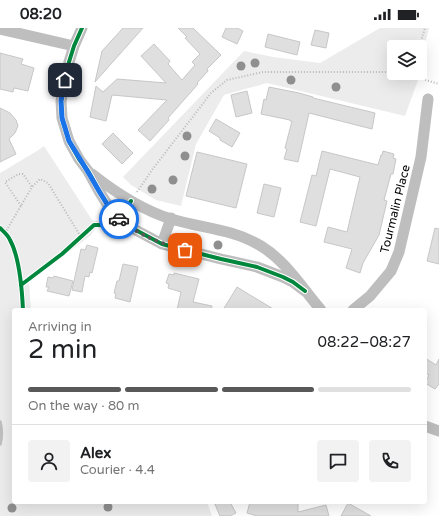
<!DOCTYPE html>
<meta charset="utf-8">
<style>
:root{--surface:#fff;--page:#f2f2f2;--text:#202124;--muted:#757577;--line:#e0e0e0;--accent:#595959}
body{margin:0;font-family:"Varela Round",sans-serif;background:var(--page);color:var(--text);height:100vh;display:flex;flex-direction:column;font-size:15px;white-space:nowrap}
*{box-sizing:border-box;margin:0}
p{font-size:13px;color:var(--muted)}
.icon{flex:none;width:22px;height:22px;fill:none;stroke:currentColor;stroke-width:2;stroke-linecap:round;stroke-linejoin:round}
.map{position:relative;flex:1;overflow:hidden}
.details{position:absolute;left:12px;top:280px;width:415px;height:196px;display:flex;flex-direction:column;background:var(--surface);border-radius:4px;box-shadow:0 4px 16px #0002}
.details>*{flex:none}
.buttons{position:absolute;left:387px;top:12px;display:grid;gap:8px}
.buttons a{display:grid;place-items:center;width:40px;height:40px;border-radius:4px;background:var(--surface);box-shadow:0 4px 16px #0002;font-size:20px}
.pin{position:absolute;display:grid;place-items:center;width:34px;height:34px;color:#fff;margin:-17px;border-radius:8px;box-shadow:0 2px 6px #0006}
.courier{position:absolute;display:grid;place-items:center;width:40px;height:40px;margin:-20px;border:3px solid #1a73e8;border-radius:50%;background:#fff;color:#222;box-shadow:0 1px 5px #0007}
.overview em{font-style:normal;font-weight:600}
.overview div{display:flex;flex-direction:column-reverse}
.overview{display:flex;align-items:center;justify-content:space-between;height:68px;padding:0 16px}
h1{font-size:26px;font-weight:600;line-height:30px}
.bar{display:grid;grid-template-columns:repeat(4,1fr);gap:6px 4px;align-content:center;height:48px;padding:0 16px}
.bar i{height:5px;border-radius:3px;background:var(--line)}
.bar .on{background:var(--accent)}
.bar p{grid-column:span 4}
.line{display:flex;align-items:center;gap:10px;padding:0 16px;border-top:1px solid var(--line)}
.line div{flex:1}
.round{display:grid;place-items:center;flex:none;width:42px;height:42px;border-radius:4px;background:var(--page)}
.status{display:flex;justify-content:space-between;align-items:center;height:28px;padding:0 20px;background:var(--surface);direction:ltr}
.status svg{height:11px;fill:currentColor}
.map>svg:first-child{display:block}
.park{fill:#ececec}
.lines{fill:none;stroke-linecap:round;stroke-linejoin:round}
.stream{stroke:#bfbfbf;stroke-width:3.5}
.building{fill:#dfdfdf;stroke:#c7c7c7}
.path{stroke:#b9b9b9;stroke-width:2;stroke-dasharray:1 2;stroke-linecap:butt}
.minor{stroke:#bebebe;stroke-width:11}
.cycleway-casing{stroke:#fff;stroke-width:6}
.cycleway{stroke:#00873e;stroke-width:4}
.tree{fill:#8f8f8f}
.done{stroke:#595959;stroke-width:4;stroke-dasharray:0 7.2}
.route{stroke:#1a73e8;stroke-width:5}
.labels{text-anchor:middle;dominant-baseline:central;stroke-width:4;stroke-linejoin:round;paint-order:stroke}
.street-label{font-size:12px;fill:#000;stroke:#fff}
</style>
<div class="status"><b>08:20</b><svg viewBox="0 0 49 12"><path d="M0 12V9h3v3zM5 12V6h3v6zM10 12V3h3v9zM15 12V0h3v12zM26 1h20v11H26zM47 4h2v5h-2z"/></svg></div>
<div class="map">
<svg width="439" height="488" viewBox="0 0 439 488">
<rect width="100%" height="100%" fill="#fff"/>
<!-- park -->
<path class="park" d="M 380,0 L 429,0 L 420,35 L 420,19 L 394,19 L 394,45 L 418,45 L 418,52 L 405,88 L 267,55 L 224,67 L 196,116 L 181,178 L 156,172 L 131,157 L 123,149 L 244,23 L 273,29 L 320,35 Z
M 44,118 L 92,192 L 101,194 L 90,208 L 29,254 L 31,282 L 14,282 L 14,474 L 207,474 L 212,488 L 0,488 L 0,145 L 37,123 Z"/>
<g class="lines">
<!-- stream -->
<path class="stream" d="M 0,394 C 2,402 2,408 0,416"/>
</g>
<!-- building -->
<path class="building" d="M 123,0 L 143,0 L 95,54 L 102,23 Z
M 178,0 L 193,0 L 221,27 L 207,41 L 208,43 L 197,55 L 198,56 L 168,90 L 169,92 L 150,113 L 138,102 L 167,72 L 112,67 L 106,93 L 90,89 L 96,58 L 103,64 L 117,51 L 166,55 L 141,28 L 154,16 L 170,33 L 168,36 L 182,52 L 195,37 L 192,34 L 200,26 L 185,10 L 187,9 Z
M 226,0 L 237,0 L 243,3 L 237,16 L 222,9 Z
M 315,2 L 329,5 L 326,20 L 311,17 Z
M 268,6 L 300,14 L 297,27 L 265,19 Z
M 0,25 L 23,31 L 21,36 L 34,40 L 28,63 L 14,60 L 13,64 L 0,61 Z
M 269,59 L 299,65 L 313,69 L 313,70 L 375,85 L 372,101 L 309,85 L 298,134 L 284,131 L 287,121 L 285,120 L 292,93 L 290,93 L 290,92 L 261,86 L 264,71 L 266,72 Z
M 247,63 L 252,85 L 236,89 L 231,67 Z
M 0,80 L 10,85 L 16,92 L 18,98 L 15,105 L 9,111 L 16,126 L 0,134 Z
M 216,91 L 240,105 L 232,119 L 220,112 L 220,110 L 209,103 Z
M 113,105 L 133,125 L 122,136 L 102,116 Z
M 322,123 L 378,137 L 381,127 L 382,127 L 383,123 L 394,126 L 393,130 L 396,131 L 393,146 L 391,146 L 384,172 L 387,173 L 379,207 L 363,235 L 360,245 L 346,240 L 352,221 L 324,214 L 328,199 L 347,204 L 360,149 L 330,141 L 316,198 L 300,194 L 312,147 L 316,148 Z
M 197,124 L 247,136 L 236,180 L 186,168 Z
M 264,156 L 281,160 L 274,189 L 257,185 Z
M 435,200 L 439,201 L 439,236 L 427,233 Z
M 87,217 L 98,220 L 92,245 L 90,244 L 89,249 L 85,248 L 82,264 L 72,262 L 81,221 L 85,222 Z
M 123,236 L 138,239 L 130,274 L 115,270 L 116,266 L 114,265 L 117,253 L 119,253 Z
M 174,245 L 199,251 L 193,274 L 212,278 L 211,282 L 177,282 L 181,264 L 168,260 L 169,256 L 166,255 L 169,246 L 174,247 Z
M 54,248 L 73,253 L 69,268 L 47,263 L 49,259 L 46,259 L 48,249 L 53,250 Z
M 237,259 L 250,267 L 275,282 L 223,282 Z
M 425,330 L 436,337 L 439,331 L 439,356 L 435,361 L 425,355 L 429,347 L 425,345 Z
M 214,474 L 230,474 L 236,485 L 230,488 L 220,488 Z
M 250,474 L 298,474 L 298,484 L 326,477 L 329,488 L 257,488 L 247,485 Z
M 348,475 L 371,488 L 341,488 Z"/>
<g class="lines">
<!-- path -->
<path class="path" d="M 419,19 L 425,0
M 402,45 L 439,56
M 137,164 L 152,142 L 211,65 L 227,52 L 263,44 L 394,44
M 21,178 L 5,154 L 19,146 L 23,146 L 32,159
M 5,205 L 32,159 L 40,151 L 48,155 L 81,209"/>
<!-- minor -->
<path class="minor" d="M 82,0 L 74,18 L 69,34 L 61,73 L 62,90 L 69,113 L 79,131 L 88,143 L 99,163 L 107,176 L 117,188 L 130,199 L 162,216 L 221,231 L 257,239 L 283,249 L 293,254 L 305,263
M 0,1 L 74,18
M 92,146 C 116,165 142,182 171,191 C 202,200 233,201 261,218 C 286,233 302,260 321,282
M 162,216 L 171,190
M 353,282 L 370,268 L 391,243 L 399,224 L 421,129 L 428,71
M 425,398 L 439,403"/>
<defs>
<path id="cycleway" d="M 82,0 L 74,18 L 69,34 L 61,73 L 62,90 L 69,113 L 79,131 L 88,143 L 99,163 L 107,176 L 117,188 L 130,199 L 162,216 L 221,231 L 257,239 L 283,249 L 293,254 L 305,263
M 0,200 C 4,204 8,207 10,212 C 20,230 22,261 23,282
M 21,257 L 62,226 L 94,197 L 114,197 L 131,173"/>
</defs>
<!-- cycleway casing -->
<use href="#cycleway" class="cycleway-casing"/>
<!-- cycleway -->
<use href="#cycleway" class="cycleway"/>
</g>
<!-- trees -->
<g class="tree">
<circle cx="255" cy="35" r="4.5"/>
<circle cx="241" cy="38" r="4.5"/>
<circle cx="291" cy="52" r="4.5"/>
<circle cx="336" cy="59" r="4.5"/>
<circle cx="187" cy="108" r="4.5"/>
<circle cx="185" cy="128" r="4.5"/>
<circle cx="173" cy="152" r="4.5"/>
<circle cx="152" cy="161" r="4.5"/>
<circle cx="218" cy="217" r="4.5"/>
<circle cx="108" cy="479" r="4.5"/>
<circle cx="12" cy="480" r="4.5"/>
</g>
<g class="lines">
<!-- done -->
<path class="done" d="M 119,191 C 139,207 161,216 185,222"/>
<!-- route -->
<path class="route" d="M 65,52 L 61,73 L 62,90 L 69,113 L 80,131 L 88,144 L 99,163 L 107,176 L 119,191"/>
</g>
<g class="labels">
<!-- street labels -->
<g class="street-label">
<text transform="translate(395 181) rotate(-76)">Tourmalin Place</text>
</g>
</g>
</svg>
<div class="buttons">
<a><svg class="icon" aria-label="layers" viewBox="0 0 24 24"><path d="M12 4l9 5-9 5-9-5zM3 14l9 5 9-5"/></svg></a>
</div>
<div class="pin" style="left:185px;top:222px;background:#ea580c"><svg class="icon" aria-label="bag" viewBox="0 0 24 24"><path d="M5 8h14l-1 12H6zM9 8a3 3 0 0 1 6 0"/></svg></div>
<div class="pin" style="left:65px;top:52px;background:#1f2937"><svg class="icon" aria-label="home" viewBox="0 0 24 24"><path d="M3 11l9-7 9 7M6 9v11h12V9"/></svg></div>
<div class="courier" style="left:119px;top:191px"><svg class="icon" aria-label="car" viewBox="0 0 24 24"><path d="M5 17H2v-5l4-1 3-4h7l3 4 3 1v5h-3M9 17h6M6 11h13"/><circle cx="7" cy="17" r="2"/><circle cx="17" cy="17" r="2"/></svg></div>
<section class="details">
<div class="overview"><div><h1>2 min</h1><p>Arriving in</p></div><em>08:22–08:27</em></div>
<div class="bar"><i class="on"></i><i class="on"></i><i class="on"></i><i></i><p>On the way · 80 m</p></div>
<div class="line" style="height:72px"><a class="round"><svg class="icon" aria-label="person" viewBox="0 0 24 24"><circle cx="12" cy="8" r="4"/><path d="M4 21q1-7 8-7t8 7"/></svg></a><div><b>Alex</b><p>Courier · 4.4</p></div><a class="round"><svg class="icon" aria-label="chat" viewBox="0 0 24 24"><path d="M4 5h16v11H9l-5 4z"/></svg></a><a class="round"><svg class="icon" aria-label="phone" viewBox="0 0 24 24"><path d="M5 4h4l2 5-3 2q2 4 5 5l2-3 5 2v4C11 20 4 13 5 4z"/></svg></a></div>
</section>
</div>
